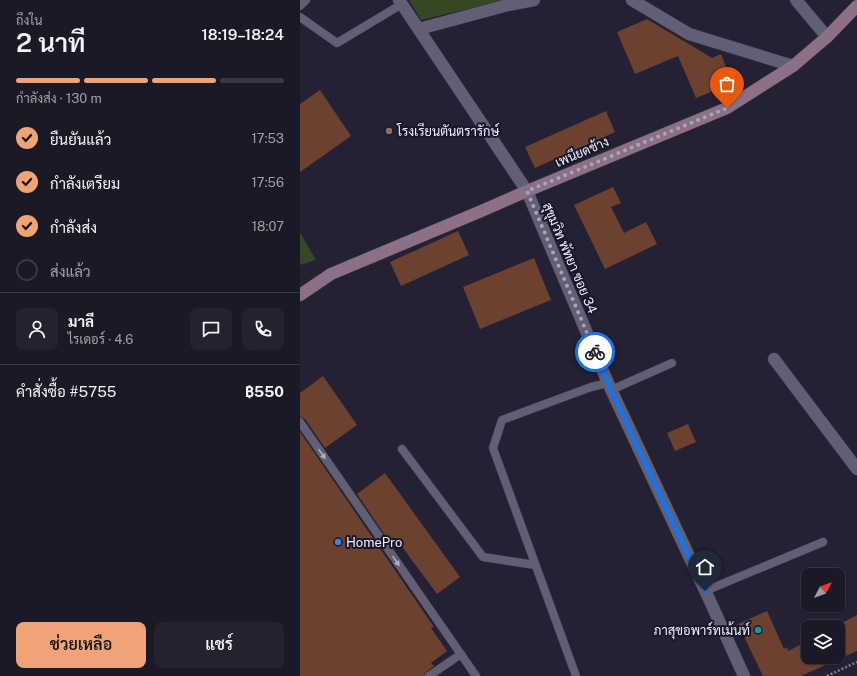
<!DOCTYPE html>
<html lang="th">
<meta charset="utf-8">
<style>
:root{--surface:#1a1926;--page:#23222e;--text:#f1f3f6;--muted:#9fa0a7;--line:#383843;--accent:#efa377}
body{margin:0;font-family:"Public Sans",Sarabun,sans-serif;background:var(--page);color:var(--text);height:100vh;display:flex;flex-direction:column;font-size:15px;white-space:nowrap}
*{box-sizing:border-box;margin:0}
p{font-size:13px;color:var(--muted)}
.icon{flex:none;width:22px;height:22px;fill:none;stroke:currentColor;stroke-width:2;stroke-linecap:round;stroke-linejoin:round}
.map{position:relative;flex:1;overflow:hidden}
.drawer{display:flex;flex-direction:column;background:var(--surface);width:300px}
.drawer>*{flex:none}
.needle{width:26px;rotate:49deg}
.buttons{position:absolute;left:501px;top:568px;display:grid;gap:8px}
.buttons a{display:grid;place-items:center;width:44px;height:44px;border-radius:8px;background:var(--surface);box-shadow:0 1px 3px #0004,0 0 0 1px var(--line);font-size:20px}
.pin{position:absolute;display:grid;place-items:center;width:34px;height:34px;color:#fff;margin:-41px -17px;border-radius:50% 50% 50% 0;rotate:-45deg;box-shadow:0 0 4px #0007}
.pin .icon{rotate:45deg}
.courier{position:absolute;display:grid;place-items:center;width:40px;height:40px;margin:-20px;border:3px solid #1a73e8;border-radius:50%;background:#fff;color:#222;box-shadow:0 1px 5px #0007}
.headline em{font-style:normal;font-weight:600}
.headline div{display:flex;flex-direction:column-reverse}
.headline{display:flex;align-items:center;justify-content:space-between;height:68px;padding:0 16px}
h1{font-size:26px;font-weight:600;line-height:30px}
.bar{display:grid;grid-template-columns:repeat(4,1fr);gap:6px 4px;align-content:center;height:48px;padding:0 16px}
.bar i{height:5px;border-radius:3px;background:var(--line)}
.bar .current{background:var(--accent)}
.bar p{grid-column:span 4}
.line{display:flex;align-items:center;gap:10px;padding:0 16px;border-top:1px solid var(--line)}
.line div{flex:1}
.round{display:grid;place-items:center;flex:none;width:42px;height:42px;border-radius:8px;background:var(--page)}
ol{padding:0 16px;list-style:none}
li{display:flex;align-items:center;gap:12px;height:44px}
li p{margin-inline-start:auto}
li .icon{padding:4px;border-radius:50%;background:var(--accent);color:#111;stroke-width:4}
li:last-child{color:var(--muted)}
li i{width:22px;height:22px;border:2px solid var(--line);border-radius:50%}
.button{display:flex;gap:8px;margin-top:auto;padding:8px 16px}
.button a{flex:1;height:46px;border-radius:8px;background:var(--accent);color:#111;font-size:16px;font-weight:600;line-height:46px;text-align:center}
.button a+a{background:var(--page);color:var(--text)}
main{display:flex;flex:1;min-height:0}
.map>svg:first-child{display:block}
.green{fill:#354723}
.building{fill:#6d412f}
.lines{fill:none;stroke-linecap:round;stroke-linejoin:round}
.lane-casing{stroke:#3e3c4b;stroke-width:9}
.street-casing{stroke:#3e3c4b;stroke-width:13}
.secondary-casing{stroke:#3e3c4b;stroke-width:13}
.path{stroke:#81808f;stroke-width:2.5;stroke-dasharray:2 2;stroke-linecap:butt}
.lane{stroke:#615f75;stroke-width:8}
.street{stroke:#615f75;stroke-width:12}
.secondary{stroke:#8c7086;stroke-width:12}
.oneway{fill:#afadbe}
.done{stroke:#a7a6b4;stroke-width:4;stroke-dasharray:0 7.2}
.route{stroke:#1a73e8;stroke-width:5}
.education-dot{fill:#8d6e63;stroke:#191729;stroke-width:1.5}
.shop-dot{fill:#3f7fe0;stroke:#191729;stroke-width:1.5}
.culture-dot{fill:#0f9aa8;stroke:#191729;stroke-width:1.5}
.labels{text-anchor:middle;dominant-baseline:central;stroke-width:4;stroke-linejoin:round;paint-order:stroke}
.poi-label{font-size:13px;fill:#eeedfa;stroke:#191729;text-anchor:start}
.street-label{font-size:13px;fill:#eeedfa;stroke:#191729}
</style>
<main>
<section class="drawer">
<div class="headline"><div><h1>2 นาที</h1><p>ถึงใน</p></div><em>18:19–18:24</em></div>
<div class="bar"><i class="current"></i><i class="current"></i><i class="current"></i><i></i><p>กำลังส่ง · 130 m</p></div>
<ol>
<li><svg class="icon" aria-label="check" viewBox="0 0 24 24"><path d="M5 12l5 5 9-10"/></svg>ยืนยันแล้ว<p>17:53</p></li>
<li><svg class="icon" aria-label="check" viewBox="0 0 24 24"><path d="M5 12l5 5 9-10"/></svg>กำลังเตรียม<p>17:56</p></li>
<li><svg class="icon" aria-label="check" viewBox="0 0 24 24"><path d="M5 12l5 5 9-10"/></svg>กำลังส่ง<p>18:07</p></li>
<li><i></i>ส่งแล้ว</li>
</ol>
<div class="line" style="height:72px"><a class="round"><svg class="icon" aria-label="person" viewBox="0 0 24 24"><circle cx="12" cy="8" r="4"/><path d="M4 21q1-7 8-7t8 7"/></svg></a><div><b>มาลี</b><p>ไรเดอร์ · 4.6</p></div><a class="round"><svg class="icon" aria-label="chat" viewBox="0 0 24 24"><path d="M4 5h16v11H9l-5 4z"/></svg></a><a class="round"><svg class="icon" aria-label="phone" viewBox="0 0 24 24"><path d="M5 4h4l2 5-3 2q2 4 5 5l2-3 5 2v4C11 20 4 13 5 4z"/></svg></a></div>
<div class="line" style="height:52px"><div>คำสั่งซื้อ #5755</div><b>฿550</b></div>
<div class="button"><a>ช่วยเหลือ</a><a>แชร์</a></div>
</section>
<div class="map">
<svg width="557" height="676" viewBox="0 0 557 676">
<rect width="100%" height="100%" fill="#232133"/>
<!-- green -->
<path class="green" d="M 109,0 L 205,0 L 121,20 Z
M 0,232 L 16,260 L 0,265 Z"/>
<!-- building -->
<path class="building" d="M 347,19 L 412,58 L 421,54 L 432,83 L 396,98 L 378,56 L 335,74 L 317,32 Z
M 20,90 L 51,136 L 0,172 L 0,104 Z
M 306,111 L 315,132 L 235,168 L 225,147 Z
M 313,187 L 321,203 L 311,207 L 324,233 L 346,222 L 357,244 L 305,269 L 274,205 Z
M 158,231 L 169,255 L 101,286 L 90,262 Z
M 234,258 L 251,300 L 180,329 L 163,287 Z
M 23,376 L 57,425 L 25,448 L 5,419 L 0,417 L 0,393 Z
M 388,424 L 396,442 L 375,451 L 367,433 Z
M 0,432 L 134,627 L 131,628 L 147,651 L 131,663 L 134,666 L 126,672 L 124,676 L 0,676 Z
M 85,473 L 160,577 L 137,594 L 97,540 L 91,544 L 57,494 Z
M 467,611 L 484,649 L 487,647 L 488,651 L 508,641 L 508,657 L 538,657 L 538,625 L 557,615 L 557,651 L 501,676 L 463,676 L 438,624 Z"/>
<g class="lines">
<defs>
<path id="lane" d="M 0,6 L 6,0
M 0,17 L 37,43 L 102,4
M 311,390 L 372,363
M 0,422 L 176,676
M 102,449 L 183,557 L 235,565
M 405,591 L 523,542
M 129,676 L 161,654
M 276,676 L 193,448 L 202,420 L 291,387 L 308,383"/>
<path id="street" d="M 99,0 L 227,191 L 308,383 L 410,601 L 444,676
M 332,0 L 389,34 L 493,66
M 496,0 L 527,37
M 119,29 L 208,5 L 234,0
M 474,359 L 557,469"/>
<path id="secondary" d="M 0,295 L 31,274 L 179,212 L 227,191 L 427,108 L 493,66 L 527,37 L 557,6"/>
</defs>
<!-- lane casing -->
<use href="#lane" class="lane-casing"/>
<!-- street casing -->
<use href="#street" class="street-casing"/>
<!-- secondary casing -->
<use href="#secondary" class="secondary-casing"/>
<!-- path -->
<path class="path" d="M 527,676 L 557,662"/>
<!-- lane -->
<use href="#lane" class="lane"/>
<!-- street -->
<use href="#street" class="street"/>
<!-- secondary -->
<use href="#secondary" class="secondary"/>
</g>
<!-- one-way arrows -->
<defs><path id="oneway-solid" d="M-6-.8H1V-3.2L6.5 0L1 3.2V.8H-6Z"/></defs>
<g class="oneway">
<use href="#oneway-solid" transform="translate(22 454) rotate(55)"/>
<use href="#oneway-solid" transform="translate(96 561) rotate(55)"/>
</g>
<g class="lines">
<!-- done -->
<path class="done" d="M 295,352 L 227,191 L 427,108"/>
<!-- route -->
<path class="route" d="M 295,352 L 311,390 L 405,591"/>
</g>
<!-- markers -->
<circle class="education-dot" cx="89" cy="131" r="4"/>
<circle class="shop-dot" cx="38" cy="542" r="4"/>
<circle class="culture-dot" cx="458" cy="630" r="4"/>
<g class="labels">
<!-- poi labels -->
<g class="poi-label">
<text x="97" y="131">โรงเรียนตันตรารักษ์</text>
<text x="46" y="542">HomePro</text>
<text x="450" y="630" text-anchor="end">ภาสุขอพาร์ทเม้นท์</text>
</g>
<!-- street labels -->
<g class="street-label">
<text transform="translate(282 152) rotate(-23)">เพนียดช้าง</text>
<text transform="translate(270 258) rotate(67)">สุขุมวิท พัทยา ซอย 34</text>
</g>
</g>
</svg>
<div class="buttons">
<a><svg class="needle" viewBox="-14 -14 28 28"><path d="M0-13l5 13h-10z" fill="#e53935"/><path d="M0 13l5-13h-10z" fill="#9fa0a7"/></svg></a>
<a><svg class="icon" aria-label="layers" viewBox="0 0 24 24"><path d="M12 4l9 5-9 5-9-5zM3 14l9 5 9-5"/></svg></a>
</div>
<div class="pin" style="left:427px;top:108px;background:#ea580c"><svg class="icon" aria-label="bag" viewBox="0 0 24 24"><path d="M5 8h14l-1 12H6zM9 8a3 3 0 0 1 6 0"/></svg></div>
<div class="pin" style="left:405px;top:591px;background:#1f2937"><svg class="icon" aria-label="home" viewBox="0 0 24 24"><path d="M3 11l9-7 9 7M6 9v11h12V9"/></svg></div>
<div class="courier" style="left:295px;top:352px"><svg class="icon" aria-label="bike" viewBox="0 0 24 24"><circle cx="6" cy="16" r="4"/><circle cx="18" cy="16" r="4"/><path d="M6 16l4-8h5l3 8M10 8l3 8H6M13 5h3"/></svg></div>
</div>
</main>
